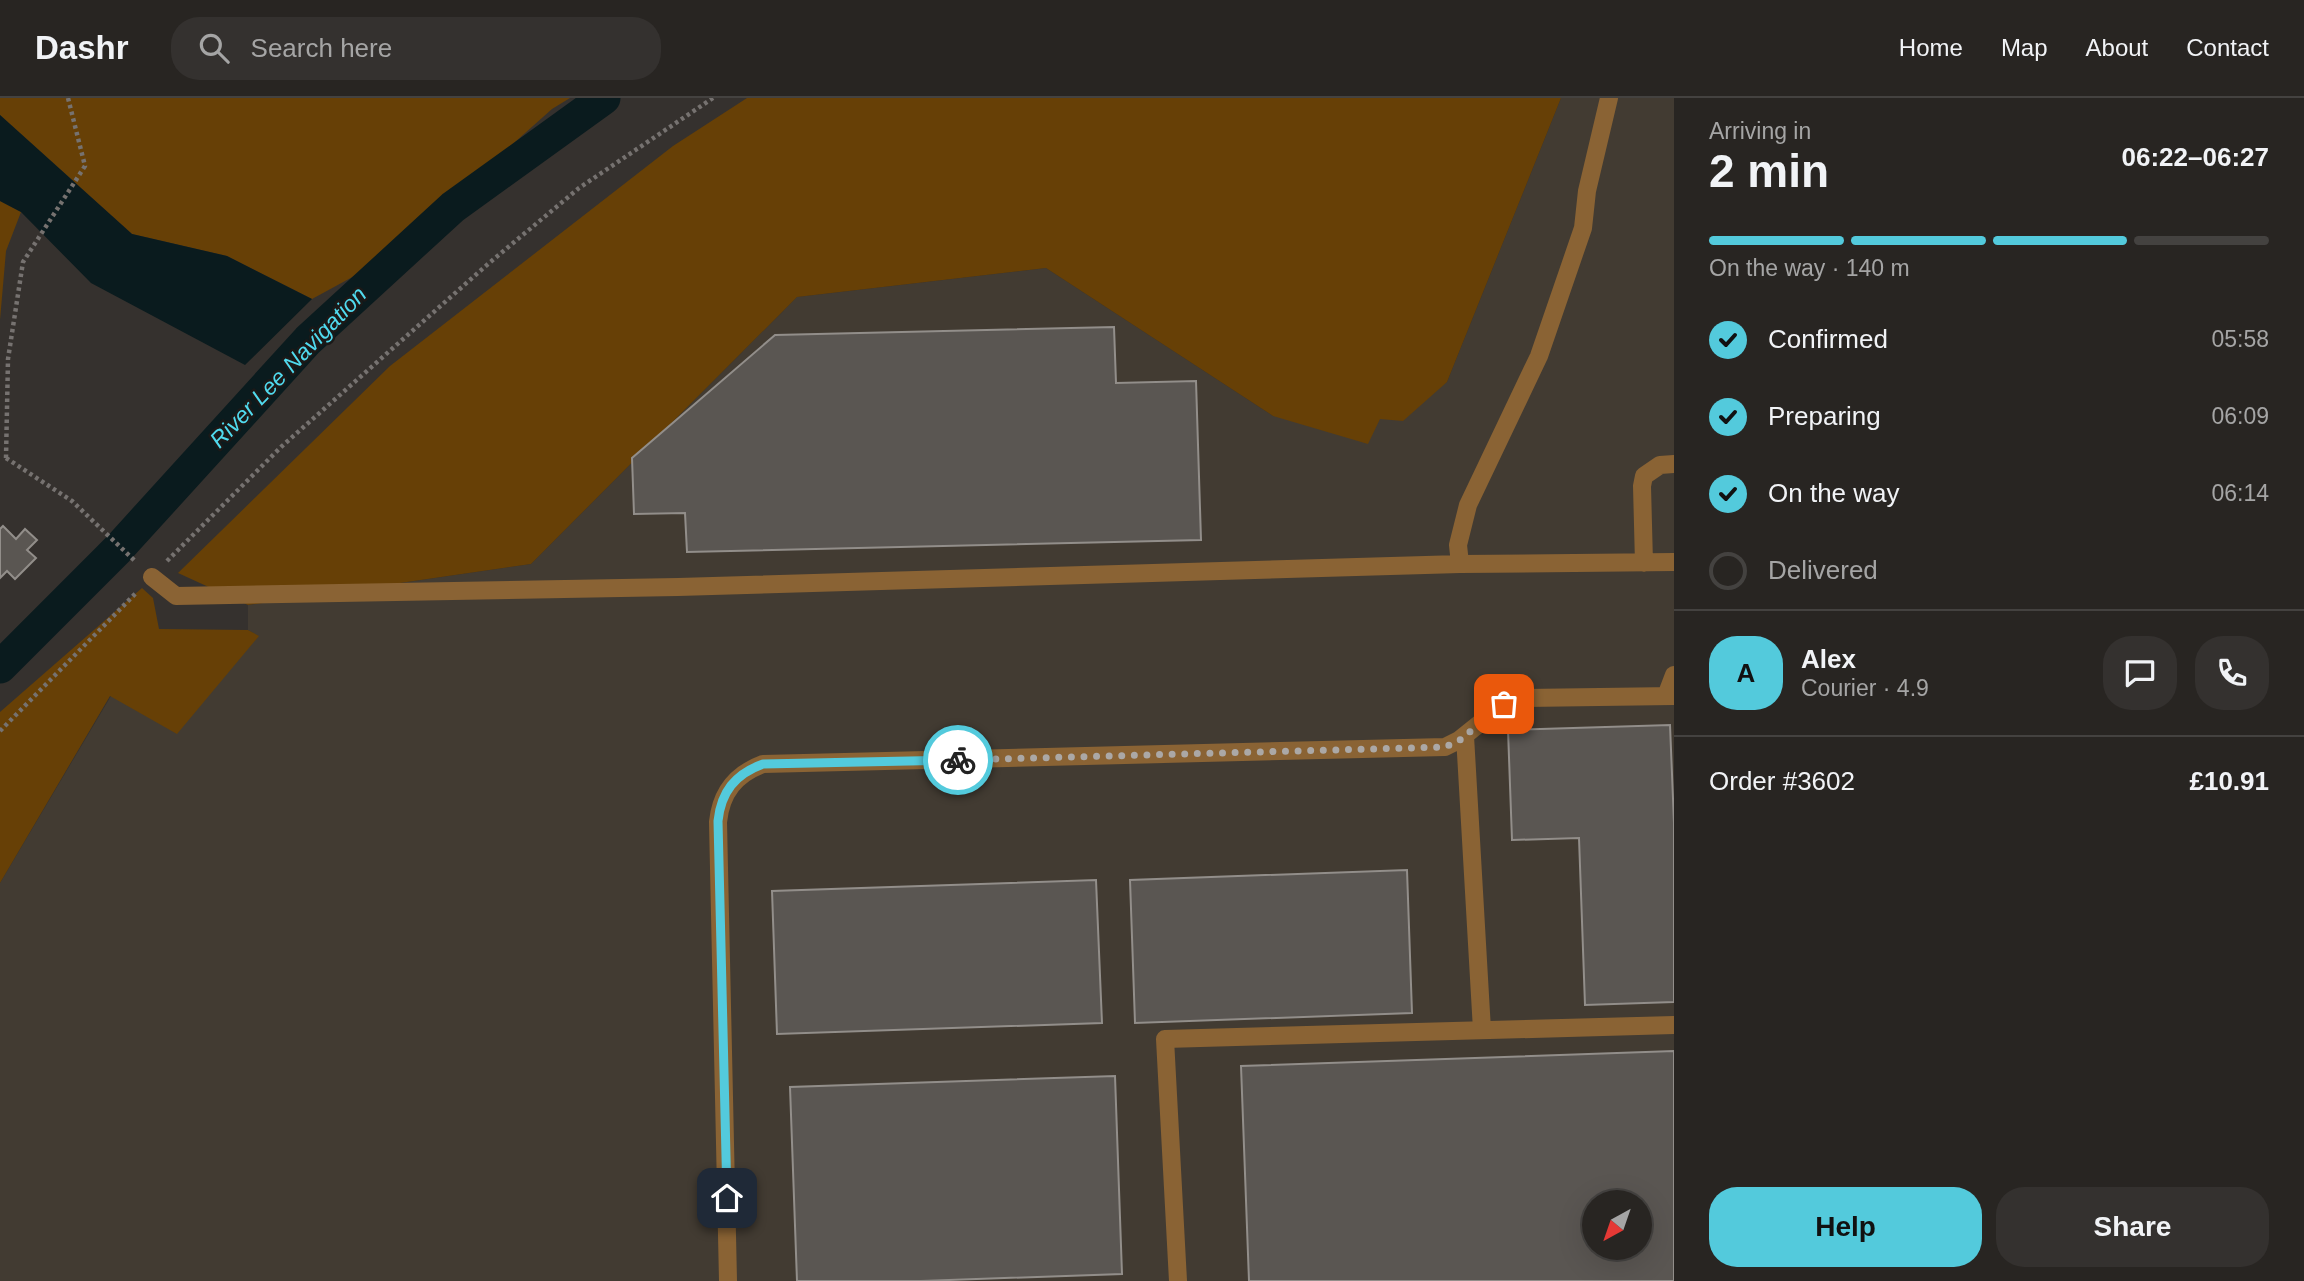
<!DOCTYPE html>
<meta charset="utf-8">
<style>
:root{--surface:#282522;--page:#34312f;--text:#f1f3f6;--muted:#a5a5a5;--line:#444240;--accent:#53cadc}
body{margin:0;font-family:Helvetica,sans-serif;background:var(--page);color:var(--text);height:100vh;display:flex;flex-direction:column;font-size:26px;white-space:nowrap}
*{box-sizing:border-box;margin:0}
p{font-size:23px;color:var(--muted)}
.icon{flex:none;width:38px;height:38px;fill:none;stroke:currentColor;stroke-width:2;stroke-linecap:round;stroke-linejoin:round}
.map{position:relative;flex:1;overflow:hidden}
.sheet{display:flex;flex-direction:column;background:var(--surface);width:630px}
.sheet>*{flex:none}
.needle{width:46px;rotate:220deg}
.fabs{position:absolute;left:1582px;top:1092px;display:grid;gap:14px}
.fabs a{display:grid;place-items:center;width:70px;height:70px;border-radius:50%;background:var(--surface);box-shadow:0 7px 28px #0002,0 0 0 2px var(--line);font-size:35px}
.pin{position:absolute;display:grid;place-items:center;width:60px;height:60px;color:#fff;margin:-30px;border-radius:14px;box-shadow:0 4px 10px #0006}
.courier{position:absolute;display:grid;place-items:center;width:70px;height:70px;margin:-35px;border:5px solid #53cadc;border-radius:50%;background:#fff;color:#222;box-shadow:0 2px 9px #0007}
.headline em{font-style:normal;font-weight:800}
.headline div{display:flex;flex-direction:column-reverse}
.headline{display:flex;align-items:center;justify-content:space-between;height:119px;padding:0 35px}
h1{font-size:46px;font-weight:800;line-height:52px}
.bar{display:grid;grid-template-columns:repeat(4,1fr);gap:10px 7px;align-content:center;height:84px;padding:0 35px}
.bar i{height:9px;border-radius:5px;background:var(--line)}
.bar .on{background:var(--accent)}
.bar p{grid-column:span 4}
.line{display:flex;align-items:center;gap:18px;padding:0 35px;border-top:2px solid var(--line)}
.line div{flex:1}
.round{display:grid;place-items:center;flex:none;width:74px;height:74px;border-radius:28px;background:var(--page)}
ol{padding:0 35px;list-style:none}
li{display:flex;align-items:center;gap:21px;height:77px}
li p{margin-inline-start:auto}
li .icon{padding:7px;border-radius:50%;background:var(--accent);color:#111;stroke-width:4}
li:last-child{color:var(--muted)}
li i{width:38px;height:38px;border:4px solid var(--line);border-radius:50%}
.cta{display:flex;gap:14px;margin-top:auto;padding:14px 35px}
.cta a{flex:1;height:80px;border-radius:28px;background:var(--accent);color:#111;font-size:28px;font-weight:800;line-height:80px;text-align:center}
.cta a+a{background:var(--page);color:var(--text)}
header{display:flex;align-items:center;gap:42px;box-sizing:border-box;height:98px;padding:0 35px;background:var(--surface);border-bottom:2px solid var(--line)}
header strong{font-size:33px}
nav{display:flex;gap:38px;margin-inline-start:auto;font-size:24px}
.search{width:490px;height:63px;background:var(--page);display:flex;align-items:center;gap:18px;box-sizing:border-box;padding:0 24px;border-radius:28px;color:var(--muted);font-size:26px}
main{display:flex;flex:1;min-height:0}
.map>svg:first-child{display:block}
.built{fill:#423b32;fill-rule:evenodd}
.green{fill:#674006}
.water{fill:#0a1b1e}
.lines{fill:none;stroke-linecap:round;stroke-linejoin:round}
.canal{stroke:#0a1b1e;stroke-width:33}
.building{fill:#5a5652;stroke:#928e8a;stroke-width:2;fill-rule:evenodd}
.path{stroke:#767270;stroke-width:4.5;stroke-dasharray:3.5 3.5;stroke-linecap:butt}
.service{stroke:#8a6334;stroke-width:18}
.done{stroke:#aba8a6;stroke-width:7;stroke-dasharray:0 12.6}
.route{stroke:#53cadc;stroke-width:9}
.labels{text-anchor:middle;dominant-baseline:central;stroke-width:5;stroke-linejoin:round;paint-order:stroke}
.water-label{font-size:23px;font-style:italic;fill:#50daee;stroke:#1b1918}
</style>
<header>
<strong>Dashr</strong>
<div class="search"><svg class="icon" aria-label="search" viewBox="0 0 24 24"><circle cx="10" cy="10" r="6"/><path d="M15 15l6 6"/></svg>Search here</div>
<nav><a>Home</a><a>Map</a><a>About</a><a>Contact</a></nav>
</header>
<main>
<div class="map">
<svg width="1674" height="1183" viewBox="0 0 1674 1183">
<rect width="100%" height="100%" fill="#35312e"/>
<!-- built -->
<path class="built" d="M 1561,0 L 1674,0 L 1674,1183 L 0,1183 L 0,785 L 111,598 L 258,538 L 248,532 L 248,507 L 531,466 L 797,199 L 1046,170 L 1273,318 L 1380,321 L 1447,284 ZM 1594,1104 L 1640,1104 L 1640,1150 L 1594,1150 Z"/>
<!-- green -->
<path class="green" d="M 0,0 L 570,0 L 552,11 L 380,164 L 312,201 L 227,158 L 132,136 L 0,17 Z
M 747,0 L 1561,0 L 1447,284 L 1403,323 L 1380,321 L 1368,346 L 1273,318 L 1046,170 L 797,199 L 531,466 L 248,507 L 178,475 L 390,268 L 673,48 Z
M 0,103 L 21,114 L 6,153 L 0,222 Z
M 142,490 L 153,500 L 159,531 L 248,532 L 259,538 L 177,636 L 110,598 L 0,785 L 0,614 Z"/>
<!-- water -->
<path class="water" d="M 0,17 L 132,136 L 227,158 L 312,201 L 245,267 L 91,185 L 21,114 L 0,103 Z
M 96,459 L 109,474 L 19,564 L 4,551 Z"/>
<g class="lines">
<!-- canal -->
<path class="canal" d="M 0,569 L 118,451 L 308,242 L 453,109 L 604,0"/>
</g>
<!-- building -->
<path class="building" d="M 1114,229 L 1116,285 L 1196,283 L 1201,442 L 687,454 L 685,415 L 634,416 L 632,360 L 775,237 Z
M 3,428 L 16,441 L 25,431 L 37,442 L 27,452 L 36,460 L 15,481 L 7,473 L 0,480 L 0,431 Z
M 1670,627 L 1674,725 L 1674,904 L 1585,907 L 1579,740 L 1512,742 L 1508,632 Z
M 1407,772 L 1412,915 L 1135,925 L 1130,782 Z
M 1096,782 L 1102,925 L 777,936 L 772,793 Z
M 1674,953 L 1674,1183 L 1249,1183 L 1241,968 ZM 1594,1104 L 1640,1104 L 1640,1150 L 1594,1150 Z
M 1115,978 L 1122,1176 L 921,1183 L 797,1183 L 790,989 Z"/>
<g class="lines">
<!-- path -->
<path class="path" d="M 6,360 L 8,261 L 23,164 L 85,68 L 68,0
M 6,360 L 72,403 L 136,464
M 167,463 L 281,349 L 488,166 L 579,90 L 713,0
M 0,633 L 137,494"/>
<!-- service -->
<path class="service" d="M 1644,465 L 1642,388 L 1644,378 L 1660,367 L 1674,366
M 1460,466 L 1458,447 L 1468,407 L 1539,258 L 1583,130 L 1587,93 L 1609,0
M 152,479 L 176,498 L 678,489 L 1460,466 L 1674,464
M 1666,598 L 1674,577
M 1465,638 L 1482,932
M 728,1183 L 718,724 C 721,694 736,676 763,666 L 1445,649 L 1459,642 L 1504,606 L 1525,600 L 1674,598
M 1178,1183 L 1165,941 L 1674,927"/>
</g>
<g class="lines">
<!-- done -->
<path class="done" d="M 958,662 L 1445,649 L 1460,642 L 1504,606"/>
<!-- route -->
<path class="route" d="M 727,1100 L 718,723 C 721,694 735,676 763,666 L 958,662"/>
</g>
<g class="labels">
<!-- water labels -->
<g class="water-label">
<text transform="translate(288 269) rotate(-46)">River Lee Navigation</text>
</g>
</g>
</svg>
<div class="fabs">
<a><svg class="needle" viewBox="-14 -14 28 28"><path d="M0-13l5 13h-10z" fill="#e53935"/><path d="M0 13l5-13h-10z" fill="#a5a5a5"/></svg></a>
</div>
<div class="pin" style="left:1504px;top:606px;background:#ea580c"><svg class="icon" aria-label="bag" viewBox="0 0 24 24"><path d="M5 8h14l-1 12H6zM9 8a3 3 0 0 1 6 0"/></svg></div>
<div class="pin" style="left:727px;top:1100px;background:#1f2937"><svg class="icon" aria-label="home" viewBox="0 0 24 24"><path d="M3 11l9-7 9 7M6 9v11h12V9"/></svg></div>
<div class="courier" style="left:958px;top:662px"><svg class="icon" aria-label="bike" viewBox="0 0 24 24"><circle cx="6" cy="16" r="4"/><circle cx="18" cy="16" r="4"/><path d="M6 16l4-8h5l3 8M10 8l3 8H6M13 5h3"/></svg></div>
</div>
<section class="sheet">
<div class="headline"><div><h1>2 min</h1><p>Arriving in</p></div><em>06:22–06:27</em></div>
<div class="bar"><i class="on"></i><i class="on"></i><i class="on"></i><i></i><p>On the way · 140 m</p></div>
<ol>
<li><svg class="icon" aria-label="check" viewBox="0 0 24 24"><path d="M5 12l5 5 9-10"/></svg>Confirmed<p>05:58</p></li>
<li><svg class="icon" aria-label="check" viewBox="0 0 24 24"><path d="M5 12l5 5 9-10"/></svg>Preparing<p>06:09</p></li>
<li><svg class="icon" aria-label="check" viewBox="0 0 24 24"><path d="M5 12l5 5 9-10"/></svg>On the way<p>06:14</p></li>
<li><i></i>Delivered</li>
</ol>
<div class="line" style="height:126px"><b class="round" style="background:var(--accent);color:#111">A</b><div><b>Alex</b><p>Courier · 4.9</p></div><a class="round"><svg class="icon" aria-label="chat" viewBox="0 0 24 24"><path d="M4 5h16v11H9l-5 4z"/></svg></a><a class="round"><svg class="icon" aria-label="phone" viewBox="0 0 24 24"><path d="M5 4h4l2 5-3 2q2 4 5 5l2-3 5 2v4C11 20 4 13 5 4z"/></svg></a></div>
<div class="line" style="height:91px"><div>Order #3602</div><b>£10.91</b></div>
<div class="cta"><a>Help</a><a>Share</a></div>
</section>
</main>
